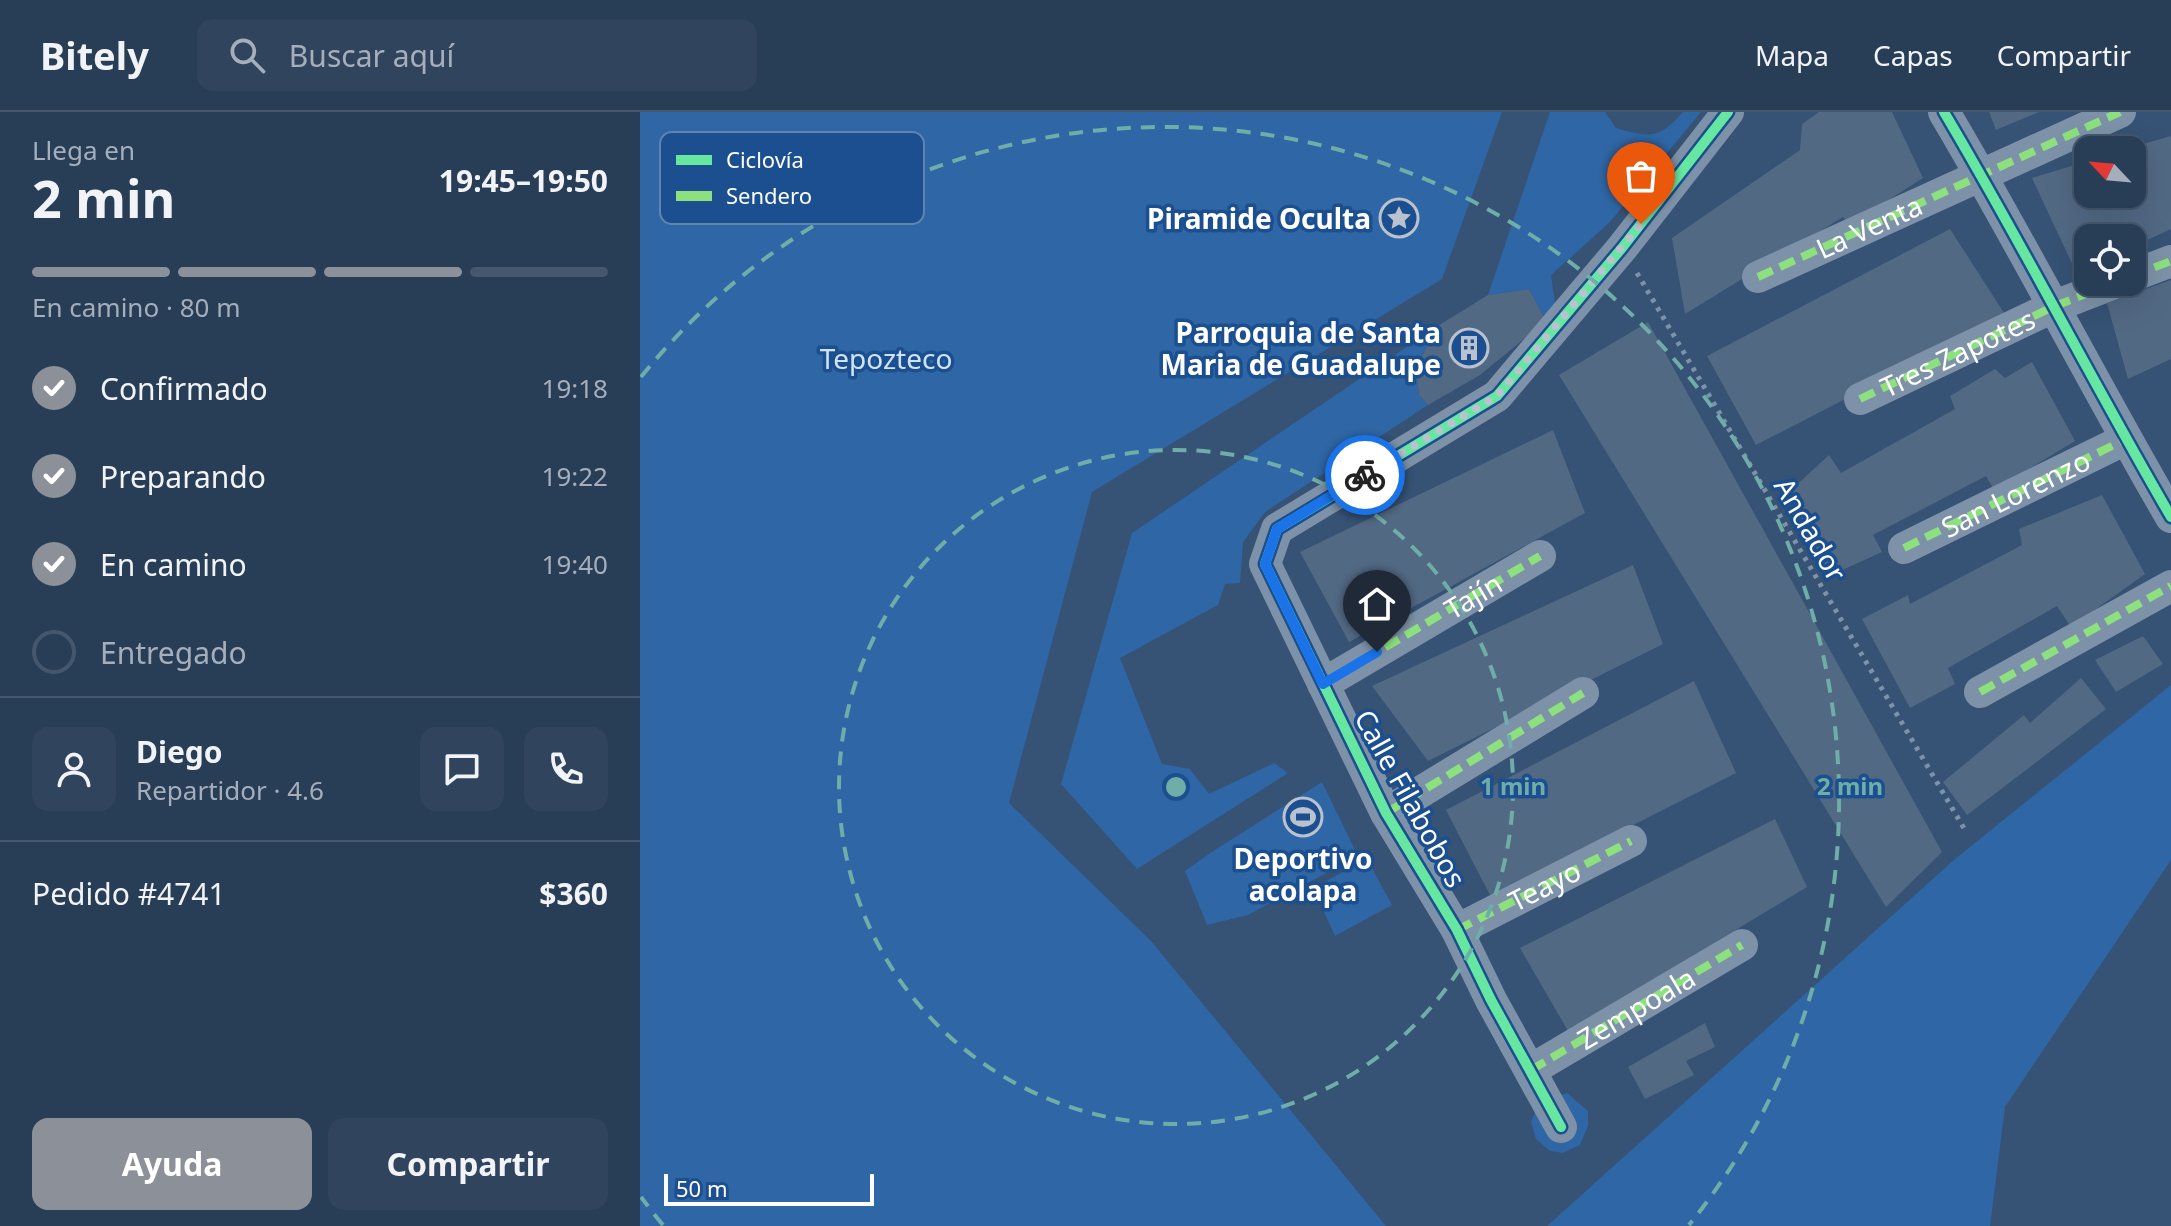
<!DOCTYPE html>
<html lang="es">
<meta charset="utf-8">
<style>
:root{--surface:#283e57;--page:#30455d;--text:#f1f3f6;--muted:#a5aeba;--line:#44576d;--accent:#8c9099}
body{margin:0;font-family:"Noto Sans",sans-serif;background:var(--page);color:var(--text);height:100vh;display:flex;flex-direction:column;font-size:30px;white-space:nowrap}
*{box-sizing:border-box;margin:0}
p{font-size:26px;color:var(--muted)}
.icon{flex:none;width:44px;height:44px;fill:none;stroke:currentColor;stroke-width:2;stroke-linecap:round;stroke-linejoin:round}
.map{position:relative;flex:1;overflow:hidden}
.details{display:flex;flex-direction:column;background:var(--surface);width:640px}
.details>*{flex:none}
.needle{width:52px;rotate:296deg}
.controls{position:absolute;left:1434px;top:24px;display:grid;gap:16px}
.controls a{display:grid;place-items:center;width:72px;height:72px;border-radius:16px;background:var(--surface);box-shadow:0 8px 32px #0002,0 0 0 2px var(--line);font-size:40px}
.scale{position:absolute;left:24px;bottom:20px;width:210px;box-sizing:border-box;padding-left:8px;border:4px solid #fff;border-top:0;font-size:22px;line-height:28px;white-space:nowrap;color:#fff;-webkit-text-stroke:6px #1b4f8f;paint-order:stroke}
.pin{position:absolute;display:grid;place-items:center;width:68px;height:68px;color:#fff;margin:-82px -34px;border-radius:50% 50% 50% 0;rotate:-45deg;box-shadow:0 0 8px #0007}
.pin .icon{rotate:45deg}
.courier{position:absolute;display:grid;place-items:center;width:80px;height:80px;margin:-40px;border:6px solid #1a73e8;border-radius:50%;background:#fff;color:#222;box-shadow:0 2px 10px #0007}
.overview em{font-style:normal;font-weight:700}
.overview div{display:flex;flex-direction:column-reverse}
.overview{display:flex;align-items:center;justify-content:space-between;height:136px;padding:0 32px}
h1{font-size:52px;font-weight:700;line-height:60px}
.bar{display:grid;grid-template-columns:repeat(4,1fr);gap:12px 8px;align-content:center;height:96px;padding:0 32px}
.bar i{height:10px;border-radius:6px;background:var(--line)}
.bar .active{background:var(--accent)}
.bar p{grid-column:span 4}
.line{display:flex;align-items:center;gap:20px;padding:0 32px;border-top:2px solid var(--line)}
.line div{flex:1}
.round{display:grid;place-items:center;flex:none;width:84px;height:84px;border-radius:16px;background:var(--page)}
ol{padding:0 32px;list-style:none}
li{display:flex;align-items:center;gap:24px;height:88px}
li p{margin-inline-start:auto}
li .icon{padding:8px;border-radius:50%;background:var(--accent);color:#fff;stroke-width:4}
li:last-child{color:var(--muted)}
li i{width:44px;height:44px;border:4px solid var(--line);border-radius:50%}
.primary-button{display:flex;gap:16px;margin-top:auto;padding:16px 32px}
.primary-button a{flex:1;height:92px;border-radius:16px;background:var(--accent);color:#fff;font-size:32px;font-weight:700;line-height:92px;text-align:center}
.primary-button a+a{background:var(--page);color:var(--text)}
header{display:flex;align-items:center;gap:48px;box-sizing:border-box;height:112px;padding:0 40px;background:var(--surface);border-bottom:2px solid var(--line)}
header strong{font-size:38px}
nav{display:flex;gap:44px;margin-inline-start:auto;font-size:28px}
.search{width:560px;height:72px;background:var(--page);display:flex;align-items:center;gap:20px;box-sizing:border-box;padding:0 28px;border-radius:16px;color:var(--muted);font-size:30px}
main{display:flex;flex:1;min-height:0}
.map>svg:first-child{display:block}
.green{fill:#2f66a5}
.building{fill:#526984}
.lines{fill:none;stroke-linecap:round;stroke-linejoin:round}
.path{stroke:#7d92a8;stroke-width:5;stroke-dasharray:4 6;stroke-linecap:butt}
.minor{stroke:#7d92a8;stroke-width:32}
.quiet{stroke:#8de07e;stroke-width:8;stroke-dasharray:16 8;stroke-linecap:butt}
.cycleway-casing{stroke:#1b4f8f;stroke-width:15}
.cycleway{stroke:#66e7a1;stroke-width:10}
.done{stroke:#b9c2ce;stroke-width:8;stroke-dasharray:0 14.4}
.route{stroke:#1a73e8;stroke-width:10}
.ring{fill:none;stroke:#6fada8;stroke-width:4;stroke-dasharray:14 10}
.labels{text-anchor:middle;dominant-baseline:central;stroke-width:7;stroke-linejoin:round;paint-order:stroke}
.poi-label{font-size:28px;font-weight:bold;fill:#fff;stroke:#1b4f8f;text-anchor:end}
.street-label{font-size:28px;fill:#fff;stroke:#1b4f8f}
.park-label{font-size:28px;fill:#cfe3fa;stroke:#1b4f8f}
.key{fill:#1b4f8f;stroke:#5f84b1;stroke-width:2}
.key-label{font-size:22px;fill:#fff}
.centre{fill:#6fada8;stroke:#1b4f8f;stroke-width:4}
.ring-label{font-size:24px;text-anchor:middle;font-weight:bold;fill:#6fada8;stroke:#1b4f8f;stroke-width:7;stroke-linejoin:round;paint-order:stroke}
</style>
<header>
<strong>Bitely</strong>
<div class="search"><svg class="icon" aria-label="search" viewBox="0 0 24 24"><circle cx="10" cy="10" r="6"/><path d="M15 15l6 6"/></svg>Buscar aquí</div>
<nav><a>Mapa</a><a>Capas</a><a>Compartir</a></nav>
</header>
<main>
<section class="details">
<div class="overview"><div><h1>2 min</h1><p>Llega en</p></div><em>19:45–19:50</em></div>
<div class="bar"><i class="active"></i><i class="active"></i><i class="active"></i><i></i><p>En camino · 80 m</p></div>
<ol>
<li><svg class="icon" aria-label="check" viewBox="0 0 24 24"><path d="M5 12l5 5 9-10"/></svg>Confirmado<p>19:18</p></li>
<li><svg class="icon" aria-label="check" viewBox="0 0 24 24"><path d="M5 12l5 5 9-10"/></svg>Preparando<p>19:22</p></li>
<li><svg class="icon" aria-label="check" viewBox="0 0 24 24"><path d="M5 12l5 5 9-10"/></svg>En camino<p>19:40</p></li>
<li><i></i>Entregado</li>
</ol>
<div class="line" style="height:144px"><a class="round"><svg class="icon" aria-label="person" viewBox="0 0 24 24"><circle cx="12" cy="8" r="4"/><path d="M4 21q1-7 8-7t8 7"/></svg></a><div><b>Diego</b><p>Repartidor · 4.6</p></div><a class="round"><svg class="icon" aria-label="chat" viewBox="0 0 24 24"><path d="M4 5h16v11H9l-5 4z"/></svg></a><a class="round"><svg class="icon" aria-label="phone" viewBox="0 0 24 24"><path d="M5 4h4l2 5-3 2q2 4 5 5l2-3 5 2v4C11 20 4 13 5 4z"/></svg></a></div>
<div class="line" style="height:104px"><div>Pedido #4741</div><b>$360</b></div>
<div class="primary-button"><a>Ayuda</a><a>Compartir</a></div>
</section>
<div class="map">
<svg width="1531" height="1114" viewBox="0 0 1531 1114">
<rect width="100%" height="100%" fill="#365274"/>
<!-- green -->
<path class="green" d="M 0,0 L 862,0 L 802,167 L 452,380 L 369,691 L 511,829 L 746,1114 L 0,1114 Z
M 910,0 L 965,0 L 976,16 C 1011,26 1019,27 1043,0 L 1061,0 L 969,111 L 911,163 L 916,198 L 906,209 L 889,177 L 848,183 Z
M 796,215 L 776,257 L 779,283 L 788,293 L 625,400 L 603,430 L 600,471 L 585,472 L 578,493 L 480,546 L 522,652 L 550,657 L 569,682 L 634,651 L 648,661 L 497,757 L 421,672 L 492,421 Z
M 1531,573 L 1531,748 L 1365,995 L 1350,1114 L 907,1114 L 1315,747 Z
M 682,670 L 718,744 L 608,803 L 567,813 L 545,759 L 570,741 Z
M 727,747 L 752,793 L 695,824 L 673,776 Z
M 927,981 L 948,999 L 948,1014 L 940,1033 L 923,1041 L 910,1039 L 896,1027 L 891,1010 L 899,990 Z"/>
<!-- building -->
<path class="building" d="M 1179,0 L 1252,0 L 1283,66 L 1209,113 L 1203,105 L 1045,202 L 1032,126 L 1160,38 L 1162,12 Z
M 1349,0 L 1399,0 L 1356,18 Z
M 1531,24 L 1531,117 L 1492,135 L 1492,126 L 1448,126 L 1448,155 L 1436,160 L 1392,66 L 1448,49 L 1448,82 L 1492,82 L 1492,38 L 1486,37 Z
M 1310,117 L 1366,204 L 1116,333 L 1067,244 Z
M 1531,168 L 1531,247 L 1488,267 L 1467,191 Z
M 889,177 L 906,209 L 840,263 L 788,293 L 779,283 L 776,257 L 796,215 L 848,183 Z
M 1008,210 L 1302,740 L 1246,795 L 919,263 Z
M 1392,250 L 1435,329 L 1354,378 L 1346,364 L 1233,423 L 1242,440 L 1189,464 L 1149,380 L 1189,343 L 1201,361 L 1315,297 L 1310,284 L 1355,257 L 1365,266 Z
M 913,318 L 945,401 L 709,530 L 660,440 Z
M 1462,383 L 1505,462 L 1431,515 L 1417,494 L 1308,556 L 1315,572 L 1270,596 L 1222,507 L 1268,483 L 1270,492 L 1382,433 L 1379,417 Z
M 993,453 L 1023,532 L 788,649 L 732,574 Z
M 1503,524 L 1523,552 L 1476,580 L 1455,548 Z
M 1441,566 L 1466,597 L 1327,703 L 1303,670 L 1384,603 L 1390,611 Z
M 1054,569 L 1096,661 L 851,785 L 806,698 Z
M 1135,707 L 1167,775 L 928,919 L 880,836 Z
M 1065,911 L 1075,935 L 1046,949 L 1054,963 L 1005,987 L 988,955 Z"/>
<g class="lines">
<!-- path -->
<path class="path" d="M 997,161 L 1325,718"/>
<!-- minor -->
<g class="minor">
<path d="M 1304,0 C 1383,133 1453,271 1531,405"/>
<path d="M 1492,164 L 1531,149"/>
<path id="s1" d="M 1118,165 L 1480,0"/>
<path id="s2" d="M 1220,287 L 1415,194 L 1477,170"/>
<path id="s3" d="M 1264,436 L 1486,327"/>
<path d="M 683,572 L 900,444"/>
<path d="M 1340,580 L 1531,474"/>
<path d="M 746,701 L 943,581"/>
<path id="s4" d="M 817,818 L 991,729"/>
<path id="s5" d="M 891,958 L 1102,833"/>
<path d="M 921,1015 L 851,888 L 817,818 L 746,701 L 625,452 L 637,417 L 857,284 L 982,136 L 1088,0"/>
</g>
<!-- quiet -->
<g class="quiet">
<path d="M 1492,164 L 1531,149"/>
<path d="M 1118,165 L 1480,0"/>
<path d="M 1220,287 L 1415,194 L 1477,170"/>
<path d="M 1264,436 L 1486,327"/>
<path id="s6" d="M 683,572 L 900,444"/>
<path d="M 1340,580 L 1531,474"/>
<path d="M 746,701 L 943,581"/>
<path d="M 817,818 L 991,729"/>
<path d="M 891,958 L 1102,833"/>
</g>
<defs>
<path id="cycleway" d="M 1304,0 C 1383,133 1453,271 1531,405
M 921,1015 L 851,888 L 817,818 L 746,701 L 625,452 L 637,417 L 857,284 L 982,136 L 1088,0"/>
</defs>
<!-- cycleway casing -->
<use href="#cycleway" class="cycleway-casing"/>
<!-- cycleway -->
<use href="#cycleway" class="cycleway"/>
</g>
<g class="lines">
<!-- done -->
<path class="done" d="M 725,363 L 857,284 L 1001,112"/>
<!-- route -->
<path class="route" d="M 725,363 L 637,417 L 625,452 L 683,572 L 737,540"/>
</g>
<!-- distance rings -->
<g class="ring">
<circle cx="536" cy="675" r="337"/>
<path d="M23 1113A674 674 0 0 1 1 1085M1 265A674 674 0 1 1 1049 1113"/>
</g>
<!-- icons -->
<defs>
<symbol id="sight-ring" viewBox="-11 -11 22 22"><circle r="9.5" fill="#1b4f8f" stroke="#b9c2ce" stroke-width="1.5"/><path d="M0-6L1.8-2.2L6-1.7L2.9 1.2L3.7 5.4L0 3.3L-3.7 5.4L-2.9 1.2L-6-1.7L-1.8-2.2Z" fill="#b9c2ce"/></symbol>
<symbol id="building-ring" viewBox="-11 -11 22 22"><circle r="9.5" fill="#1b4f8f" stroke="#b9c2ce" stroke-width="1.5"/><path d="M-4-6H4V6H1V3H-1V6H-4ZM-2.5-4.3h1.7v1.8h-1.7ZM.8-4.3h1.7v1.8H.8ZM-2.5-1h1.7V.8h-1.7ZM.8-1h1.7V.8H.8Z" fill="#b9c2ce"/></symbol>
<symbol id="stadium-ring" viewBox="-11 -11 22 22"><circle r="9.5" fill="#1b4f8f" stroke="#b9c2ce" stroke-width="1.5"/><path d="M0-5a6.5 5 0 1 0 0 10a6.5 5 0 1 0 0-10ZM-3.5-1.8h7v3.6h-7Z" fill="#b9c2ce"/></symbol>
</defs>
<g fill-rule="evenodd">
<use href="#sight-ring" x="737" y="84" width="44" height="44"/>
<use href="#building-ring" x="807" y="214" width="44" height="44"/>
<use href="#stadium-ring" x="641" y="683" width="44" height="44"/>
</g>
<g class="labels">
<!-- poi labels -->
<g class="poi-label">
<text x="731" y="106">Piramide Oculta</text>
<text x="801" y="220">Parroquia de Santa<tspan x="801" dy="32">Maria de Guadalupe</tspan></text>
<text x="663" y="746" text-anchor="middle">Deportivo<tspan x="663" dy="32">acolapa</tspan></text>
</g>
<!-- street labels -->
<g class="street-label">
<text stroke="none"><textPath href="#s1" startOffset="122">La Venta</textPath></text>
<text stroke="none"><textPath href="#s2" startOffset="108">Tres Zapotes</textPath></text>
<text stroke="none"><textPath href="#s3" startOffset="124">San Lorenzo</textPath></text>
<text transform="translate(1171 417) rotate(60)">Andador</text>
<text stroke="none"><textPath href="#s6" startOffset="174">Tajín</textPath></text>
<text transform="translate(771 686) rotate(61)">Calle Filabobos</text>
<text stroke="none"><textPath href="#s4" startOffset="98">Teayo</textPath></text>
<text stroke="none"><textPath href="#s5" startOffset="122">Zempoala</textPath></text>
</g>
<!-- park labels -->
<g class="park-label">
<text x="246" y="246">Tepozteco</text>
</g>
</g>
<!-- legend -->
<rect x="20" y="20" width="264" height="92" rx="12" class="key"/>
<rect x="36" y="43" width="36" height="10" fill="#66e7a1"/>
<rect x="36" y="79" width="36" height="10" fill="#8de07e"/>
<g class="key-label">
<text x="86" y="56">Ciclovía</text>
<text x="86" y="92">Sendero</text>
</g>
<circle cx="536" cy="675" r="12" class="centre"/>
<g class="ring-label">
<text x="873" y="683">1 min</text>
<text x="1210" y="683">2 min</text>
</g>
</svg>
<div class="controls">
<a><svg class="needle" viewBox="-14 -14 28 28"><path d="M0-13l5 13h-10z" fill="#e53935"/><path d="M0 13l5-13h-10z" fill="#a5aeba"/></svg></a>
<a><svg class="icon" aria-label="locate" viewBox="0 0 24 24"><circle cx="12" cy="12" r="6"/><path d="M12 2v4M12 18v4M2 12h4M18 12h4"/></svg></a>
</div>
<div class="scale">50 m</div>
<div class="pin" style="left:1001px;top:112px;background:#ea580c"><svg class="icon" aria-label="bag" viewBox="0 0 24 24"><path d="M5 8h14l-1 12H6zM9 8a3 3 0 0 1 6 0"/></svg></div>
<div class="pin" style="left:737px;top:540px;background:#1f2937"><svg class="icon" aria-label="home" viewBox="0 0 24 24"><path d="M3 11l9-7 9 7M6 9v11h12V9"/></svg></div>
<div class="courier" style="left:725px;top:363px"><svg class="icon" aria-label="bike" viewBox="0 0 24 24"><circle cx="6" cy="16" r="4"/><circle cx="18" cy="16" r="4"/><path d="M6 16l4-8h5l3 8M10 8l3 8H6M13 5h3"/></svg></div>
</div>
</main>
